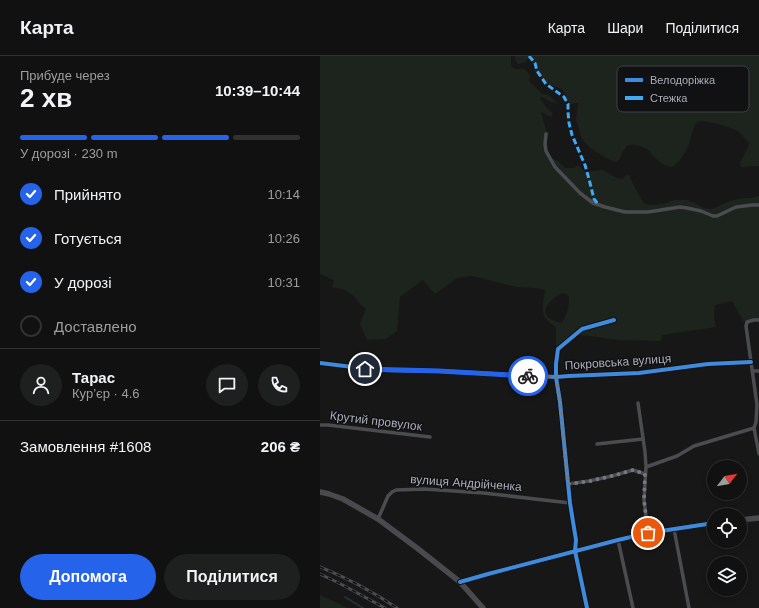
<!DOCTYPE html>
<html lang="uk">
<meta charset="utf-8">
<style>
:root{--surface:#111;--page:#1e1f1f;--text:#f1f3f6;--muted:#9c9d9f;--line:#303131;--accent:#2563eb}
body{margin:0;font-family:Arial,sans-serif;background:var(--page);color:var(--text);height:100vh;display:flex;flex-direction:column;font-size:15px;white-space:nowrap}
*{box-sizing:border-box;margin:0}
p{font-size:13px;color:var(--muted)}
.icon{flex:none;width:22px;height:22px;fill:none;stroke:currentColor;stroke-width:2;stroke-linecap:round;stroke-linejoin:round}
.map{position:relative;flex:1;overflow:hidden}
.side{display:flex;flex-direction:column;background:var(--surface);width:320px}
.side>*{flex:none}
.needle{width:26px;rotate:59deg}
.buttons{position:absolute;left:387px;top:404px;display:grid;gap:8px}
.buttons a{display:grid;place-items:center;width:40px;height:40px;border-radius:50%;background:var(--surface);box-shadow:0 2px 6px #0003,0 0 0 1px var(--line);font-size:20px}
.pin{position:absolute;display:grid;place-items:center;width:34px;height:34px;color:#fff;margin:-17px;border:2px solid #fff;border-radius:50%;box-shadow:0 1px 4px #0007}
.courier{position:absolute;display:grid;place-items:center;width:40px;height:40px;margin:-20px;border:3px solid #2563eb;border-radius:50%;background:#fff;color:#222;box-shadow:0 1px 5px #0007}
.head em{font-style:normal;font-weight:600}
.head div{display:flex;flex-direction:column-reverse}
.head{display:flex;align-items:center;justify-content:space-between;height:68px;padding:0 20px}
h1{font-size:26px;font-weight:600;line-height:30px}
.bar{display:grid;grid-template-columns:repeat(4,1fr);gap:6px 4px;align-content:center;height:48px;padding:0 20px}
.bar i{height:5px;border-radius:3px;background:var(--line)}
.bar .active{background:var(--accent)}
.bar p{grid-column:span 4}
.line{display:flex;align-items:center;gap:10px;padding:0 20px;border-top:1px solid var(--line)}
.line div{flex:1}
.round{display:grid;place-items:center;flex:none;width:42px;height:42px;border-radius:21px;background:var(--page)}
ol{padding:0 20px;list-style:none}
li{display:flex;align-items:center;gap:12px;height:44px}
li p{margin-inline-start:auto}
li .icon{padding:4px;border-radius:50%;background:var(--accent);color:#fff;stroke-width:4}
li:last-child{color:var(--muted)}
li i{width:22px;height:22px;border:2px solid var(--line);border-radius:50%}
.action{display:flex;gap:8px;margin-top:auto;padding:8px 20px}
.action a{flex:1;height:46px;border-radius:24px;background:var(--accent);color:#fff;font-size:16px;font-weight:600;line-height:46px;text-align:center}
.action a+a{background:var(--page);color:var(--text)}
header{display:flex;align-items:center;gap:24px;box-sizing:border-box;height:56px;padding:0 20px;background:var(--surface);border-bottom:1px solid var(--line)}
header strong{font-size:19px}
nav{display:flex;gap:22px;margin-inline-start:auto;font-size:14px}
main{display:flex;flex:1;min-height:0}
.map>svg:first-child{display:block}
.green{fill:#1d241e;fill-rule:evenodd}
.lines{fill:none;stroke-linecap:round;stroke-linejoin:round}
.stream{stroke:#2a3239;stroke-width:1.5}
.street{stroke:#4b4c50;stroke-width:3.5}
.secondary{stroke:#4a4a4e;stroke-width:5.5}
.rail-casing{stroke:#4b4c4f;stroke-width:3}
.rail{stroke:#111113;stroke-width:1.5;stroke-dasharray:4.5;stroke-linecap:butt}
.quiet{stroke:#3fa9f5;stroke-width:3;stroke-dasharray:6 3;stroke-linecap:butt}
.cycleway-casing{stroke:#111113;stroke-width:6}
.cycleway{stroke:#408adc;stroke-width:4}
.done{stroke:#757880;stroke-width:4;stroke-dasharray:0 7.2}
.route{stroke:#2563eb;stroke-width:5}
.labels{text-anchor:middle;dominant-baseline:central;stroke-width:3;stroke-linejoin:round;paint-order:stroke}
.street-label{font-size:12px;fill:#a8adb8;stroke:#111113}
.key{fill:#111113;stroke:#3e4045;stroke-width:1}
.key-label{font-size:11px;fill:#a8adb8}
</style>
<header>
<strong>Карта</strong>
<nav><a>Карта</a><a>Шари</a><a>Поділитися</a></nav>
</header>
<main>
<section class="side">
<div class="head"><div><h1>2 хв</h1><p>Прибуде через</p></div><em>10:39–10:44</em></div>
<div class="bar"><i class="active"></i><i class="active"></i><i class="active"></i><i></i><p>У дорозі · 230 m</p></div>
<ol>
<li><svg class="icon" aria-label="check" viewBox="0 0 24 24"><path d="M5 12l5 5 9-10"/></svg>Прийнято<p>10:14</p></li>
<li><svg class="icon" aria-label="check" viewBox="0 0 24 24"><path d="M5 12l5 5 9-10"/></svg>Готується<p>10:26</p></li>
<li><svg class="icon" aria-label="check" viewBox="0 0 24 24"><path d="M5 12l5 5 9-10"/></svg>У дорозі<p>10:31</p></li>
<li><i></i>Доставлено</li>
</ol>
<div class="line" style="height:72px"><a class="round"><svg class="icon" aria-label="person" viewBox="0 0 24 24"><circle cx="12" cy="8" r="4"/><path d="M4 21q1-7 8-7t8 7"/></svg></a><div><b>Тарас</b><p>Кур’єр · 4.6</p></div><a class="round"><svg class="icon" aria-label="chat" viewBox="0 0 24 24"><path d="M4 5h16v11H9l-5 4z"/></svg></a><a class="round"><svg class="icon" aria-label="phone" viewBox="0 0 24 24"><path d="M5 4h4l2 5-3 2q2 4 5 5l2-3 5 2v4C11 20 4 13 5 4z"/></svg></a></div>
<div class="line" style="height:52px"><div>Замовлення #1608</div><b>206 ₴</b></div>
<div class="action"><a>Допомога</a><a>Поділитися</a></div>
</section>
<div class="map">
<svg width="439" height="552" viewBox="0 0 439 552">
<rect width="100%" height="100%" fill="#171717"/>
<!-- green -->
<path class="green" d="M 0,0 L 191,0 L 191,9 C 194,14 197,14 203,12 L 210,19 L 209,25 L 222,38 L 229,39 L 238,48 L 229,45 L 224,42 L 220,41 L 220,43 L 226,51 L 233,58 L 231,61 L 221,56 L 226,74 L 229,77 L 227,81 L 227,95 L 230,101 L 238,105 L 245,112 L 254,112 L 258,109 L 265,116 L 283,114 L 297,122 L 302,123 L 308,118 L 319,139 L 324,147 L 328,149 L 343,148 L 354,144 L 368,144 L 375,147 L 383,152 L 392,153 L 410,145 L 424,142 L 431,142 L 439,140 L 439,263 L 432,263 L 424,266 L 412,245 L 395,249 L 394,261 L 396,271 L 342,279 L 341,285 L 300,284 L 269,280 L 256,279 L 239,293 L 236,293 L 236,271 C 218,260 223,252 225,234 L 215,232 L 196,231 L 153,220 L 137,222 L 115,238 L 103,224 L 80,241 L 77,275 L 66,283 L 47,284 L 40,268 L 46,253 L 38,246 L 35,241 L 25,234 L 12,231 L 14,224 L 0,218 ZM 242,237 L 246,238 L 249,241 C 249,252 247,258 242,267 C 216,262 224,247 242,237 Z
M 195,0 L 439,0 L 439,110 L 422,111 L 420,109 C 420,101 428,96 429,87 C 425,83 421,77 416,74 C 409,71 382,62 376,67 C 373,70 371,83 369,88 C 366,96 360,105 353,111 C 344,110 339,106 333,100 C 331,98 329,95 327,93 C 321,90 312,87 306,90 L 305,93 C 301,96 301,104 296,106 L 290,104 L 270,92 L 262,83 L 256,64 L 258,47 L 250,48 L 242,33 L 228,28 L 215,15 L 214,9 L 209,2 L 205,6 L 199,8 L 196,6 Z
M 0,539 L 28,552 L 0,552 Z"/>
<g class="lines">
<!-- stream -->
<path class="stream" d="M 25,541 L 43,552"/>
<!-- street -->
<path class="street" d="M 226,78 L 225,88 L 226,95 L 235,111 L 260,137 L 273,147 L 285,151 L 305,156 L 328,156 L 360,151 L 367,152 L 381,155 L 393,160 L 397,160 L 416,151 L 432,149 L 439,149
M 439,264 L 434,264 L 427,266 L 426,270 L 437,349 L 436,366 L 434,372 L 439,398
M 0,307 L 57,314 L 119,315 L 236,321 L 249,320 L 319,317 L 388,308 L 431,306
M 432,315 L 439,315
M 318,347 L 325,396 L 326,411 L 324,444 L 328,477
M 0,369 L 8,369 L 110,381
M 277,388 L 323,383
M 326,411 L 357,400 L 374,390 L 434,372
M 248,428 L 269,425 L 292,420 L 313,414 L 325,418
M 58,463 L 68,440 L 72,436 L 76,434 L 104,433 L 163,437 L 250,447
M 354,473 L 369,552
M 298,484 L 313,552
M 267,552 L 255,495 L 256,484 L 250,447 L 240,346 L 236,321 L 236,308 L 238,293 L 262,273 L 294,264"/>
<!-- secondary -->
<path class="secondary" d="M 0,436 L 9,438 L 23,443 L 58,463 L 97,492 L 140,526 L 163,552
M 420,464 L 439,462
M 140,526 L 168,518 L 298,484 L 328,477 L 394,467"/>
<defs>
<path id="rail" d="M 0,511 C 27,522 53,536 77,552
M 0,518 L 19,527 L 65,552"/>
</defs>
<!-- rail casing -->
<use href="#rail" class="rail-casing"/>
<!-- rail -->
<use href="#rail" class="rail"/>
<!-- quiet -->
<path class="quiet" d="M 209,0 L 215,7 L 217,15 L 226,28 L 244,41 L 248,48 L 248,56 L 249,67 L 252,79 L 265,109 L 269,123 L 274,143 L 278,148"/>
<defs>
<path id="cycleway" d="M 0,307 L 57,314 L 119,315 L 236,321 L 249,320 L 319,317 L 388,308 L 431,306
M 140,526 L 168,518 L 298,484 L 328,477 L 394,467
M 267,552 L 255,495 L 256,484 L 250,447 L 240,346 L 236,321 L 236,308 L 238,293 L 262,273 L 294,264"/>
</defs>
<!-- cycleway casing -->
<use href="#cycleway" class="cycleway-casing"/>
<!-- cycleway -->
<use href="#cycleway" class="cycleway"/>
</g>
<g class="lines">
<!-- done -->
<path class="done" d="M 208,320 L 236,321 L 240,346 L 248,428 L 270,425 L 292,420 L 313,414 L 325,418 L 324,444 L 328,477"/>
<!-- route -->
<path class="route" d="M 45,313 L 119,315 L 208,320"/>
</g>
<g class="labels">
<!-- street labels -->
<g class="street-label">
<text transform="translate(298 306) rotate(-4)">Покровська вулиця</text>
<text transform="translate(56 365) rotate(7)">Крутий провулок</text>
<text transform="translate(146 427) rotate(4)">вулиця Андрійченка</text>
</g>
</g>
<!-- legend -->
<rect x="297" y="10" width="132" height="46" rx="6" class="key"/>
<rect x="305" y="22" width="18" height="4" fill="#408adc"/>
<rect x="305" y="40" width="18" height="4" fill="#3fa9f5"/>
<g class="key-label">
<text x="330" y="28">Велодоріжка</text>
<text x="330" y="46">Стежка</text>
</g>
</svg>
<div class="buttons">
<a><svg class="needle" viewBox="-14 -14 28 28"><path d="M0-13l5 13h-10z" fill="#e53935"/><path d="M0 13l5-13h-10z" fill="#9c9d9f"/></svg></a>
<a><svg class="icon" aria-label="locate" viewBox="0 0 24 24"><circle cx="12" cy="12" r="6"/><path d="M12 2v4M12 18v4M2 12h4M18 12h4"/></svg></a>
<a><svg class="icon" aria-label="layers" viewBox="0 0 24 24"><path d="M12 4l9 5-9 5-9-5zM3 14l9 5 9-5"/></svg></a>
</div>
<div class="pin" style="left:328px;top:477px;background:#ea580c"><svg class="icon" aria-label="bag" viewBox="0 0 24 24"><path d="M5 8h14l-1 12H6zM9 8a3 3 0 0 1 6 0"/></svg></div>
<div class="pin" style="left:45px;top:313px;background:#1f2937"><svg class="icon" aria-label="home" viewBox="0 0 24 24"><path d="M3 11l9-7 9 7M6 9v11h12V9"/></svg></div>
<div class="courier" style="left:208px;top:320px"><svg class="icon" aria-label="bike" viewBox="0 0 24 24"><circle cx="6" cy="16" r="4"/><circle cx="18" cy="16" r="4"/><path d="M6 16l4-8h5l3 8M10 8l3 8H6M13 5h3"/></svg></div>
</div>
</main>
